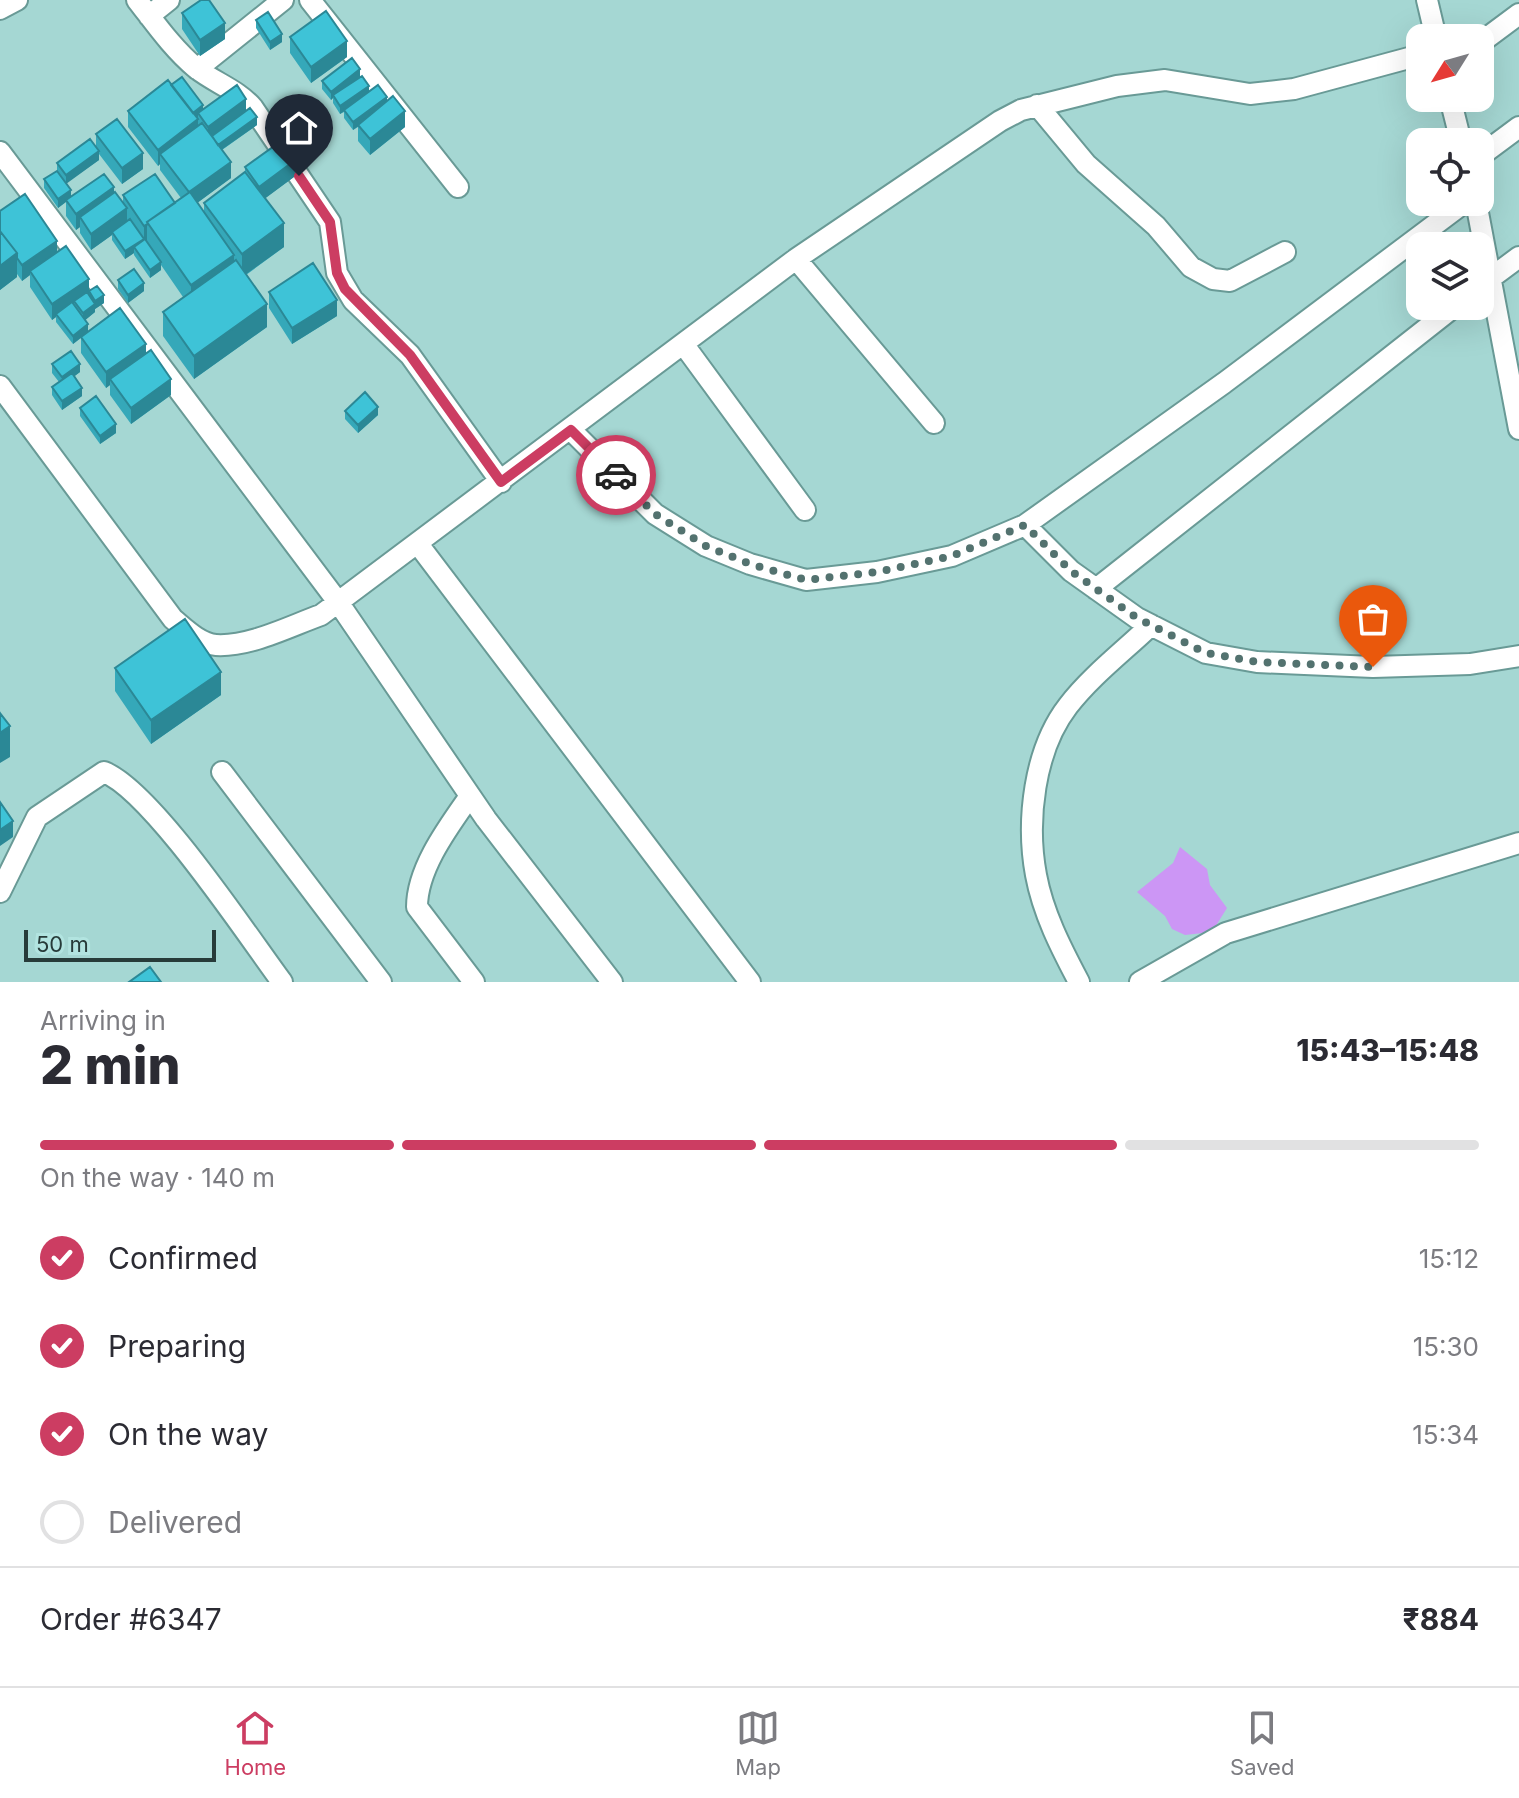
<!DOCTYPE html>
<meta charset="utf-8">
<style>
:root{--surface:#fff;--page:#f2f2f3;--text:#2b2b33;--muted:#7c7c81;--line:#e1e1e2;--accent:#cc3d62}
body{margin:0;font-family:Inter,sans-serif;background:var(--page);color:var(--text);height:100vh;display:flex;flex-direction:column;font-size:30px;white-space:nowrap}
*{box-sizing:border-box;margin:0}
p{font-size:26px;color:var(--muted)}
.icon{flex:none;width:44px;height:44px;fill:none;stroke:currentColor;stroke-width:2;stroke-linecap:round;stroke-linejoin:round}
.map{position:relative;height:982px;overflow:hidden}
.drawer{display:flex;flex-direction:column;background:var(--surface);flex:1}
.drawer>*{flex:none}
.needle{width:52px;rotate:233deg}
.buttons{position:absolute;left:1406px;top:24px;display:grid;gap:16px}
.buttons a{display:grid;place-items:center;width:88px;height:88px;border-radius:16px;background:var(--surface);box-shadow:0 8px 32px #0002;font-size:40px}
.scale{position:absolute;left:24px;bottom:20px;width:192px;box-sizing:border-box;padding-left:8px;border:4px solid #273b39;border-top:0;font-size:22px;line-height:28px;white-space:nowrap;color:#273b39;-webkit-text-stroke:6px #b2e4e0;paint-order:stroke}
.pin{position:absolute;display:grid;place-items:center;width:68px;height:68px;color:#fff;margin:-82px -34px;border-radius:50% 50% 50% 0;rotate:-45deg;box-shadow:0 0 8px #0007}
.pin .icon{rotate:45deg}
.courier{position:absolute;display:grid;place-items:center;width:80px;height:80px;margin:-40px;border:6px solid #cc3d62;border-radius:50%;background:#fff;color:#222;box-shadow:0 2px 10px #0007}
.headline em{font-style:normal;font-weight:800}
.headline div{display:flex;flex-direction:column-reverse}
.headline{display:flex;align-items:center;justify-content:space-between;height:136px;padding:0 40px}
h1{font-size:52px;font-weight:800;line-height:60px}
.bar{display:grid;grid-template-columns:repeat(4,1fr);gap:12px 8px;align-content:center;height:96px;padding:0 40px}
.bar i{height:10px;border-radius:6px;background:var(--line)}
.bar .selected{background:var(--accent)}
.bar p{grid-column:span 4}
.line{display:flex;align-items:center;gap:20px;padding:0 40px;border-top:2px solid var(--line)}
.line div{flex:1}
ol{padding:0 40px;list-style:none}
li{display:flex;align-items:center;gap:24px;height:88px}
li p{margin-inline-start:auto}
li .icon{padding:8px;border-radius:50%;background:var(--accent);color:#fff;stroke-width:4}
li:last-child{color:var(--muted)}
li i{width:44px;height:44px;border:4px solid var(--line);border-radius:50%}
.menu{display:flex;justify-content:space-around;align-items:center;height:112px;border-top:2px solid var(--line);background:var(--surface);font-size:22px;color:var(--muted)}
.menu a{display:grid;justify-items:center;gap:4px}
.menu .selected{color:var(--accent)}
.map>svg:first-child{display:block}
.water{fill:#cc96f5}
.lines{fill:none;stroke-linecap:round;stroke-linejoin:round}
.minor-casing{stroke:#699a96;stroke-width:24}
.minor{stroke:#fff;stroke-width:20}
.wall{fill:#35a8b9}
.shaded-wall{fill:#2b8896}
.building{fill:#3ec3d7;stroke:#2b8896;stroke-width:2}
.done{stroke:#53726f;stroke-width:8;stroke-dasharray:0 14.4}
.route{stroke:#cc3d62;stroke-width:10}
</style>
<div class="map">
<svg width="1519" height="982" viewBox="0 0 1519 982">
<rect width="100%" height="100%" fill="#a5d7d3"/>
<!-- water -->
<path class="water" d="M 1180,847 L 1207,869 L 1210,885 L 1227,908 L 1212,932 L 1185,935 L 1172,929 L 1165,916 L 1137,892 L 1173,863 Z"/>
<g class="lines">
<defs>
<path id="minor" d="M 137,0 C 155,23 173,49 196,68 C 215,83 238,90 253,108 L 330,222 L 337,273 L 353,300 L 410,355 L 501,482
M 310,0 L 458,187
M 1427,0 L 1436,38
M 0,9 L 17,0
M 149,16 L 169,0
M 1480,43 L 1519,14
M 197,69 L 283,0
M 1450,98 L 1461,142
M 1037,105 L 1086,164 L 1156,226 L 1191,267 L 1213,279 L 1230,281 L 1285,252
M 0,152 L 338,602 L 486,819 L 612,982
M 1480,156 L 1519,127
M 1476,202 L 1519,429
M 796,259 L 934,423
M 1480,286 L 1519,257
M 684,345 L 805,510
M 0,386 L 173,619 C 185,629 200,644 216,645 C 250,647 290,626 321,615 L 796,259 L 1000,121 L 1021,110 L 1117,86 L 1165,80 L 1250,94 L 1294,89 L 1420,55
M 571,430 L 655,514 L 706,546 L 750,564 L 806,580 L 877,572 L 952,556 L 1025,525 L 1224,383 L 1465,202
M 1025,525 L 1071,571 L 1137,618 L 1206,653 L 1257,662 L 1373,667 L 1470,664 L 1519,656
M 418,544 L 750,982
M 1096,589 L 1455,306
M 222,772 L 381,982
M 470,796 C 449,826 417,868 417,907 L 474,982
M 0,892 L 37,817 L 104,772 C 152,791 247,935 282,982
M 1079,982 C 1061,948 1043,913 1036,875 C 1026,821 1034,750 1068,706 C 1091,676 1124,651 1151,625
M 1140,982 L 1226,933 L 1519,843"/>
</defs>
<!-- minor casing -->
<use href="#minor" class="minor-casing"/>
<!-- minor -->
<use href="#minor" class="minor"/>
</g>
<!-- wall -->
<path class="wall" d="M 182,13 L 225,39 L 200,56 L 182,29 Z
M 256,20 L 282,42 L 270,50 L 256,28 Z
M 290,37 L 347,57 L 311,83 L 290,53 Z
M 360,77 L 369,91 L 387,101 L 405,127 L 370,155 L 358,141 L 358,127 L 353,130 L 344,118 L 344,112 L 340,114 L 333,103 L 333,98 L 331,100 L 322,89 L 322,81 Z
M 171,85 L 203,109 L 246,111 L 257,125 L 222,150 L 231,178 L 197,203 L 204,213 L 204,203 L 245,172 L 245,167 L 298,174 L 265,198 L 284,247 L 246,275 L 267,327 L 194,379 L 163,336 L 163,312 L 183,297 L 161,265 L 161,270 L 150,278 L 134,255 L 134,253 L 125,259 L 112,240 L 112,235 L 91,250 L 80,233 L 80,227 L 76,230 L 66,216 L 66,202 L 58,208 L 44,188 L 44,179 L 57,171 L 57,163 L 96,148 L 96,134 L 143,169 L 122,184 L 99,154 L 99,160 L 66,183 L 71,197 L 114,193 L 123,203 L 123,195 L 175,203 L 181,198 L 160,170 L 160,164 L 158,166 L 128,127 L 128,111 Z
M 0,211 L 57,252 L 89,291 L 104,303 L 95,309 L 95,312 L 85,320 L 88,331 L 146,353 L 171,395 L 131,424 L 110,395 L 110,385 L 106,388 L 81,353 L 81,338 L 73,344 L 56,322 L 56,317 L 52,320 L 30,287 L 30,275 L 22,281 L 17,274 L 17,277 L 0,290 Z
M 118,280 L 144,291 L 128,303 L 118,289 Z
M 269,292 L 337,316 L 292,344 L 269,308 Z
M 52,364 L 80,372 L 74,376 L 82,396 L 62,410 L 52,395 L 52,387 L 59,382 L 52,373 Z
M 80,408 L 116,433 L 100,444 L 80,416 Z
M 345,411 L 378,415 L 358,433 L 345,419 Z
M 115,668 L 221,695 L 151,744 L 115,691 Z"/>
<!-- shaded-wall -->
<path class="shaded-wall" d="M 225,23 L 225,39 L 200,56 L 200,40 Z
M 282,34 L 282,42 L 270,50 L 270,42 Z
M 347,41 L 347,57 L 311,83 L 311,67 Z
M 360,69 L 360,77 L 333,95 L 333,98 L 331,100 L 331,92 Z
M 369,86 L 369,94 L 340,114 L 340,106 Z
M 387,97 L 387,105 L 353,130 L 353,122 Z
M 246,99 L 246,115 L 208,143 L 208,127 Z
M 203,105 L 203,113 L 198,113 L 198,118 L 191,123 L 191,114 Z
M 405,111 L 405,127 L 370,155 L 370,139 Z
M 257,117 L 257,125 L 217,153 L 217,145 Z
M 198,119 L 198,135 L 160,154 L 160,164 L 158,166 L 158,150 Z
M 99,151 L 99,160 L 66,184 L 66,175 Z
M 143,153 L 143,169 L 122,184 L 122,168 Z
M 298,158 L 298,174 L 259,203 L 259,187 Z
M 231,162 L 231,178 L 189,209 L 189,192 Z
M 114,187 L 114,203 L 80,217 L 80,227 L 76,230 L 76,214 Z
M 71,190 L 71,198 L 58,208 L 58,199 Z
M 127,208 L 127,224 L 112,232 L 112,235 L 91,250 L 91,234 Z
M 284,223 L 284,247 L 242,277 L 242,254 Z
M 147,224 L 147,241 L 144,243 L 144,226 Z
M 144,239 L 144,247 L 134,247 L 134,253 L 125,259 L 125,251 Z
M 57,241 L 57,257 L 30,271 L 30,275 L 22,281 L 22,265 Z
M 17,253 L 17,277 L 0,290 L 0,266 Z
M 234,255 L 234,278 L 191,308 L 191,285 Z
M 161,262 L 161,270 L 150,278 L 150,270 Z
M 89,279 L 89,295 L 74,301 L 74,306 L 56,314 L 56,317 L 52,320 L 52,304 Z
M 144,283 L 144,291 L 128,303 L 128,295 Z
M 104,295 L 104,303 L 95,309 L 95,312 L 83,322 L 83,313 L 95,304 L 95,301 Z
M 337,300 L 337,316 L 292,344 L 292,328 Z
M 267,304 L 267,327 L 194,379 L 194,356 Z
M 88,324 L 88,332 L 73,344 L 73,336 Z
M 146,344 L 146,360 L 110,379 L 110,385 L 106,388 L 106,372 Z
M 80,364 L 80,372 L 62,386 L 62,377 Z
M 171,379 L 171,395 L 131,424 L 131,408 Z
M 82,388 L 82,396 L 62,410 L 62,401 Z
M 378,407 L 378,415 L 358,433 L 358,425 Z
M 116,424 L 116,433 L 100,444 L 100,436 Z
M 221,672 L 221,695 L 151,744 L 151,720 Z
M 10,726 L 10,757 L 0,763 L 0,733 Z
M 13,821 L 13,837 L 0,846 L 0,830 Z"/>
<!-- building -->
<path class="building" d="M 201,0 L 209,0 L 225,23 L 200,40 L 182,13 Z
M 326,11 L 347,41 L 311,67 L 290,37 Z
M 268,12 L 282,34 L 270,42 L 256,20 Z
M 352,58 L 360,69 L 331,92 L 322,81 Z
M 362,76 L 369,86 L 340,106 L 333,95 Z
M 182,77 L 203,105 L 193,113 L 171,85 Z
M 168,80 L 198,119 L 158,150 L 128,111 Z
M 237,85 L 246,99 L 208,127 L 198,113 Z
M 378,85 L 387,97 L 353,122 L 344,110 Z
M 393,96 L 405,111 L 370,139 L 358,125 Z
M 250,108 L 257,117 L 218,145 L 212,136 Z
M 117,119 L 143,153 L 122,168 L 96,134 Z
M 202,123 L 231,162 L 189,192 L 160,154 Z
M 90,139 L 99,151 L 66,175 L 57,163 Z
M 284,139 L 298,158 L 259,187 L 245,167 Z
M 57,171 L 71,190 L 58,199 L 44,179 Z
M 245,172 L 284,223 L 242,254 L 204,203 Z
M 104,174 L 114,187 L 76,214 L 66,200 Z
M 155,174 L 175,203 L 147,222 L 148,224 L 144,226 L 123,195 Z
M 115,192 L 127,208 L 91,234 L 80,217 Z
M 190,192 L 234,255 L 191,285 L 147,222 Z
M 25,194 L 57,241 L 22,265 L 17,258 L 17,253 L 0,231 L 0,211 Z
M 130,219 L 144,239 L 125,251 L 112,232 Z
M 0,231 L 17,253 L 0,266 Z
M 145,239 L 161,262 L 150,270 L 134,247 Z
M 66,246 L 89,279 L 52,304 L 30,271 Z
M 236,260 L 267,304 L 194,356 L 163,312 Z
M 313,263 L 337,300 L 292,328 L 269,292 Z
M 134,269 L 144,283 L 128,295 L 118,280 Z
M 97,286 L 104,295 L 95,301 L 89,291 Z
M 87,292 L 95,304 L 83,313 L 74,301 Z
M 72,302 L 88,324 L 73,336 L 56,314 Z
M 120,308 L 146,344 L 106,372 L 81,337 Z
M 151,350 L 171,379 L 131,408 L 110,379 Z
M 71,351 L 80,364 L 62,377 L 52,364 Z
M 72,373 L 82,388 L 62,401 L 52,387 Z
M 365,392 L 378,407 L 358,425 L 345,411 Z
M 96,396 L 116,424 L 100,436 L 80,408 Z
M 185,619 L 221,672 L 151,720 L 115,668 Z
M 0,713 L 10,726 L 0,733 Z
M 0,802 L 13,821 L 0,830 Z
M 150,967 L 161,982 L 129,982 Z"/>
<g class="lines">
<!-- done -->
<path class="done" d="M 616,475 L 655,514 L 706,546 L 750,564 L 806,580 L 877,572 L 952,556 L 1025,525 L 1071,571 L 1137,618 L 1206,653 L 1257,662 L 1373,667"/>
<!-- route -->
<path class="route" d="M 299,176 L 330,222 L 337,273 L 345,289 L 410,355 L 501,482 L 571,430 L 616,475"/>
</g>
</svg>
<div class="buttons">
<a><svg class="needle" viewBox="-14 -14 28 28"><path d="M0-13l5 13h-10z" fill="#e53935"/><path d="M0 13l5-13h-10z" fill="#7c7c81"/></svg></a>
<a><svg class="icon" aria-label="locate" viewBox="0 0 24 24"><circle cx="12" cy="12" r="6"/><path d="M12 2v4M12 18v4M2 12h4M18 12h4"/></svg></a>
<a><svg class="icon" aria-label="layers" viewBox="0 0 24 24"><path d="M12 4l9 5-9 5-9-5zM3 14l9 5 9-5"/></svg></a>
</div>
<div class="scale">50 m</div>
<div class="pin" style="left:1373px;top:667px;background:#ea580c"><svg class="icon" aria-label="bag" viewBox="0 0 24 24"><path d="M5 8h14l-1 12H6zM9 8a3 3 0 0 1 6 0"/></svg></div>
<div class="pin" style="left:299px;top:176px;background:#1f2937"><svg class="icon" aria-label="home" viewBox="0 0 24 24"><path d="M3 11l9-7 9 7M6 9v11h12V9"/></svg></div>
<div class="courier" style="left:616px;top:475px"><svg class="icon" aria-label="car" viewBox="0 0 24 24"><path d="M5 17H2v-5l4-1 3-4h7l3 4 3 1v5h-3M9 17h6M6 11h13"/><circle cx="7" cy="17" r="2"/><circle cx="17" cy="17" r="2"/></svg></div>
</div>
<section class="drawer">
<div class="headline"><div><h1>2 min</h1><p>Arriving in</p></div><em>15:43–15:48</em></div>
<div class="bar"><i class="selected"></i><i class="selected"></i><i class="selected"></i><i></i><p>On the way · 140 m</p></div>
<ol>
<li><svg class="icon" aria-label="check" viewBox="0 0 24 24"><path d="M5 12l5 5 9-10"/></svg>Confirmed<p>15:12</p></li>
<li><svg class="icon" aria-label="check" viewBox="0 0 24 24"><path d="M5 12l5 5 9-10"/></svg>Preparing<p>15:30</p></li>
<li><svg class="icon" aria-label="check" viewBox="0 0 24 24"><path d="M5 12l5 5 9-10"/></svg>On the way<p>15:34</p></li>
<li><i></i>Delivered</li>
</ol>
<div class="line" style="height:104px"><div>Order #6347</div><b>₹884</b></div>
</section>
<nav class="menu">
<a class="selected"><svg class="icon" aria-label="home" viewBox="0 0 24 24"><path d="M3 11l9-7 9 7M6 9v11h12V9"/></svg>Home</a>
<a><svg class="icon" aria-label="map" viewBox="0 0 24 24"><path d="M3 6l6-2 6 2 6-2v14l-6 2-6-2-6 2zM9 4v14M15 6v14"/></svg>Map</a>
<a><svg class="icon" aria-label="saved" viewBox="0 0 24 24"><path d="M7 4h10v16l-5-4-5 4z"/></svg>Saved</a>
</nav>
